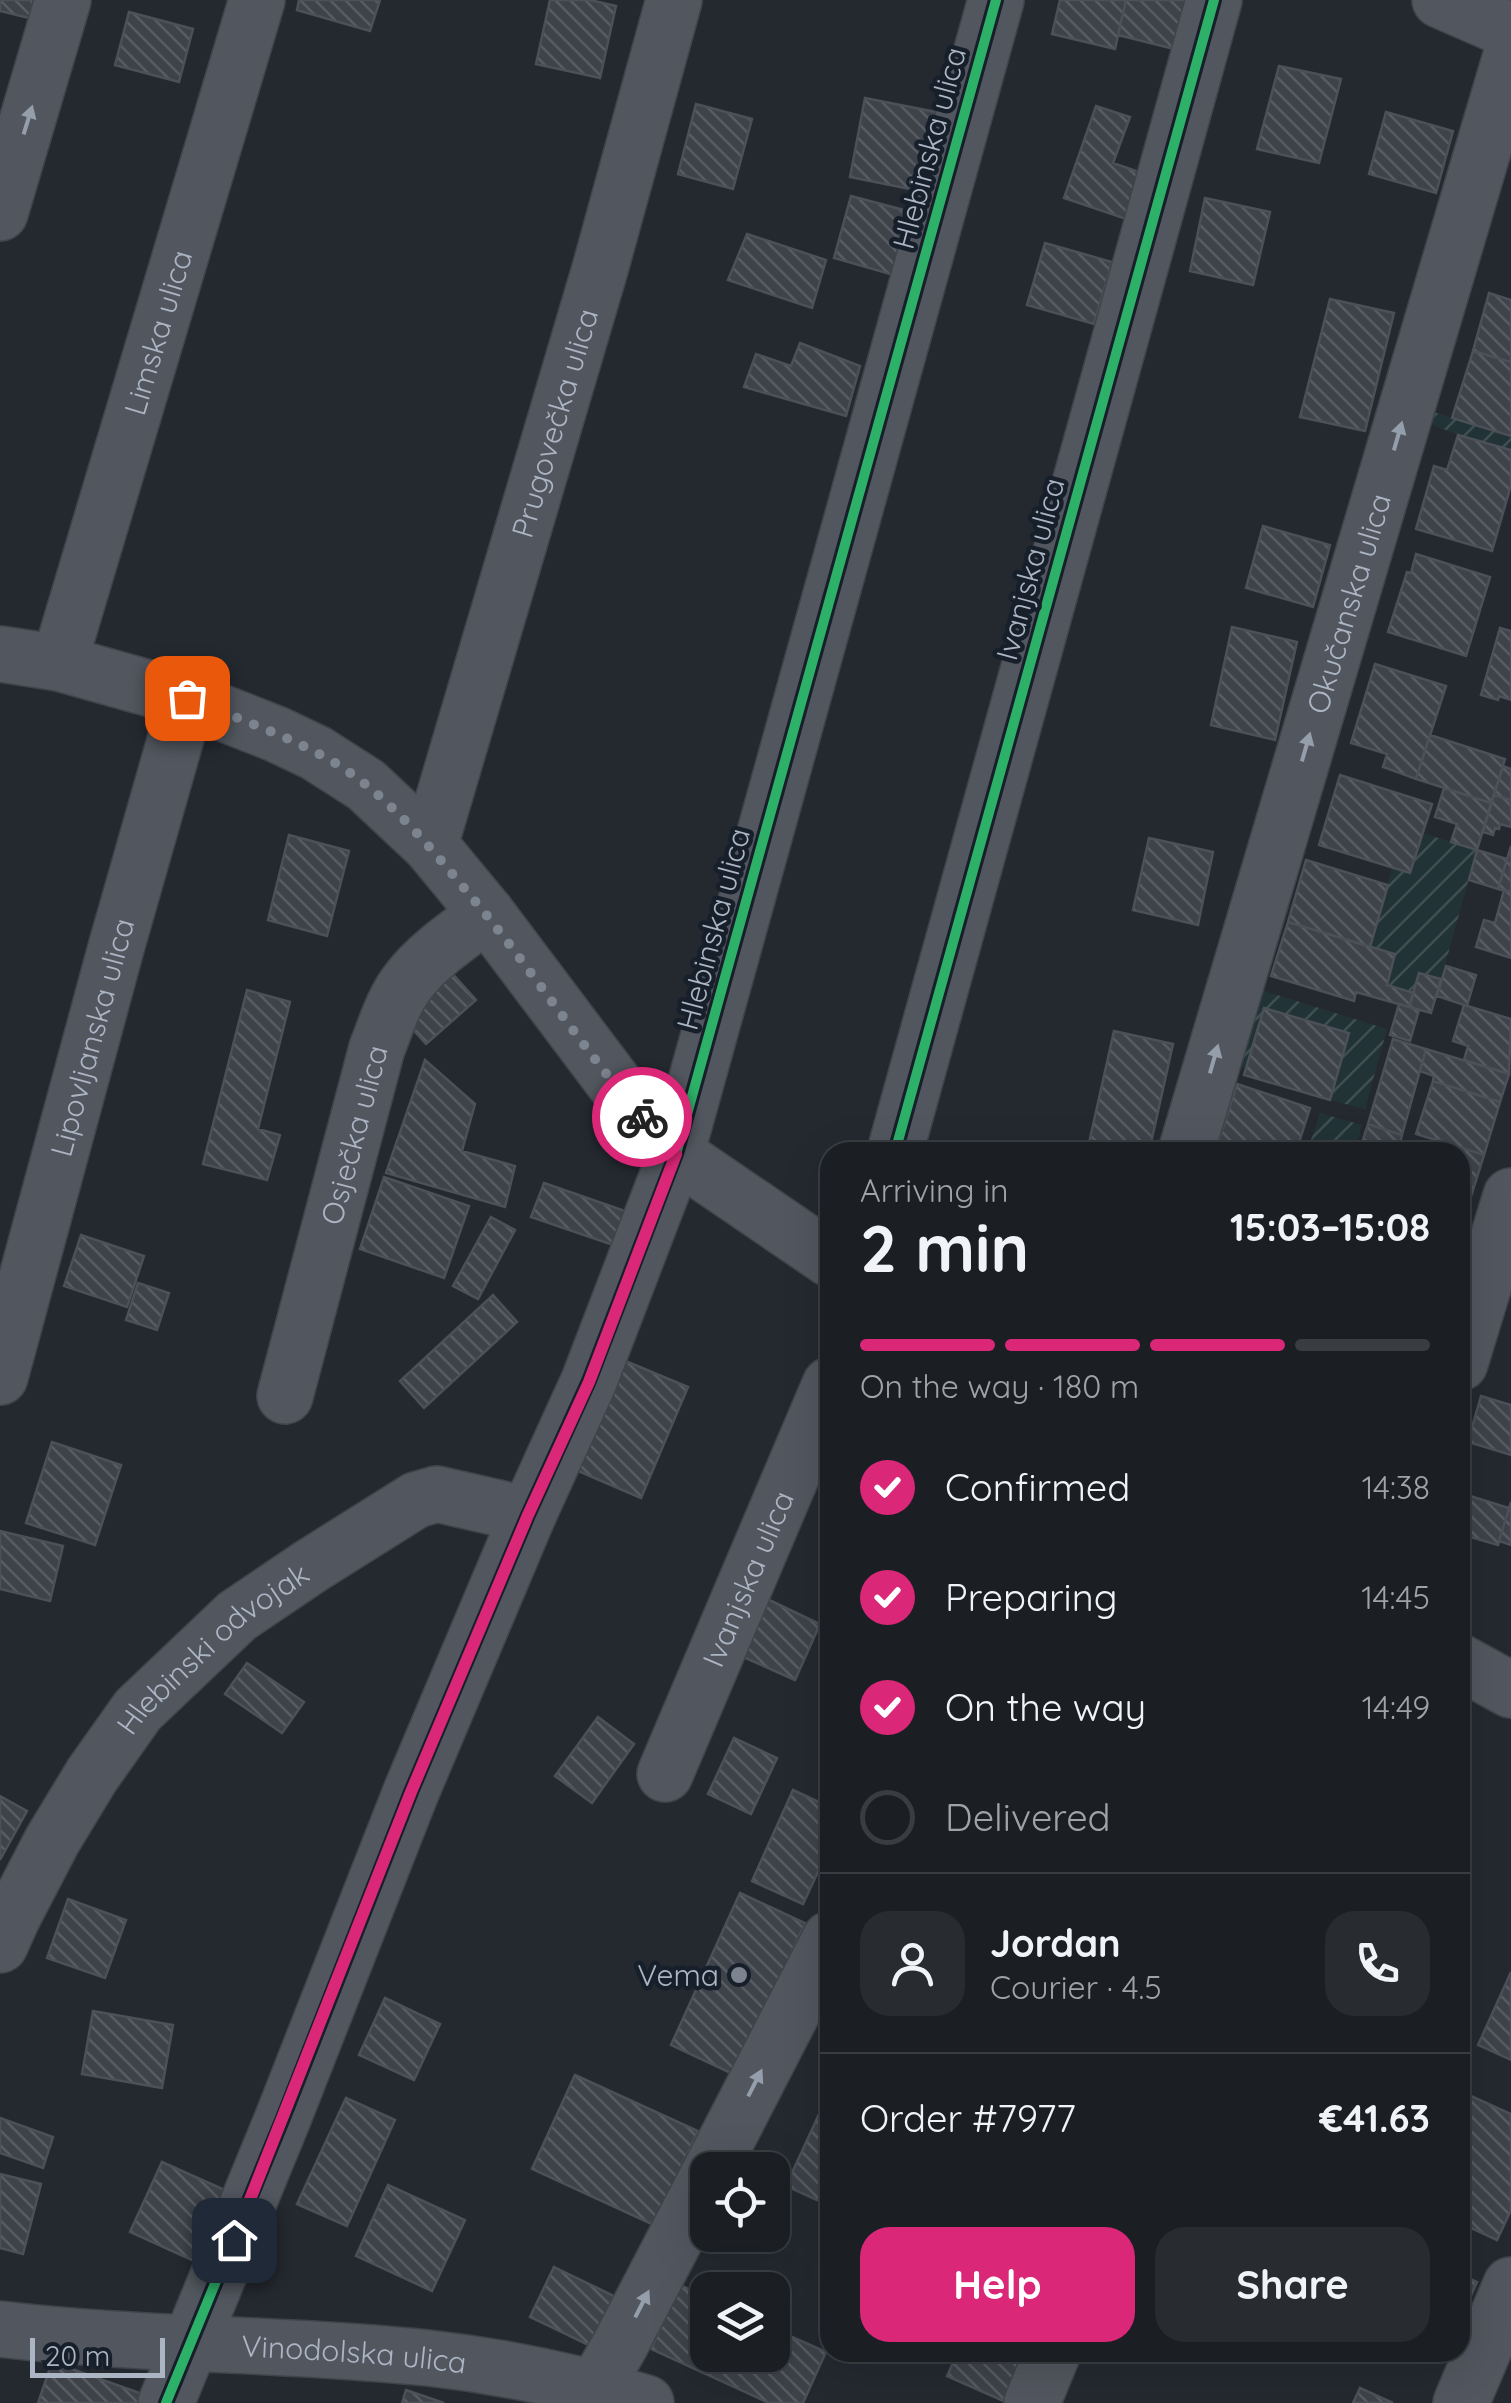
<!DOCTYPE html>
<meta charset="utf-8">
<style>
:root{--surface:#1b1f24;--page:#282c31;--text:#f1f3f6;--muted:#a0a2a6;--line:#393d41;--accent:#db2777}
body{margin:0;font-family:Quicksand,sans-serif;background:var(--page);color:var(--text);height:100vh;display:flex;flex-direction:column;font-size:38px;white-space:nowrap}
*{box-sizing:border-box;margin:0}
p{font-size:32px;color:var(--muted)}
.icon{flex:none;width:55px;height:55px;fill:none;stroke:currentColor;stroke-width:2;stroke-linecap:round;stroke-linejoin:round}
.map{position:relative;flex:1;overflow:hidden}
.drawer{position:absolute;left:820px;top:1142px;width:650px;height:1220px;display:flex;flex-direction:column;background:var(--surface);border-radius:30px;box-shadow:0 10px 40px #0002,0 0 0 2px var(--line)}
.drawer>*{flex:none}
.buttons{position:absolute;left:690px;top:2152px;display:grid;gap:20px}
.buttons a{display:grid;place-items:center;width:100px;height:100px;border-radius:20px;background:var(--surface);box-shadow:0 10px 40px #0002,0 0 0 2px var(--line);font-size:50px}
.scale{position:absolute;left:30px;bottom:25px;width:135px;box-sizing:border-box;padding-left:10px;border:5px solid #abb5c4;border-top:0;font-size:28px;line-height:35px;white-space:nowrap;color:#abb5c4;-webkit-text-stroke:8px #171f2a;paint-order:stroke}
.pin{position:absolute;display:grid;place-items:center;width:85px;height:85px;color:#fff;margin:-42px;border-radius:20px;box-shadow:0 5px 15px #0006}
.courier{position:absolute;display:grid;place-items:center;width:100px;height:100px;margin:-50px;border:8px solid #db2777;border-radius:50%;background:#fff;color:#222;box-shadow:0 2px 12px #0007}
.headline em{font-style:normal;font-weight:800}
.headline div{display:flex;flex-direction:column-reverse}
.headline{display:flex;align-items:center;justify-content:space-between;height:170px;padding:0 40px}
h1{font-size:65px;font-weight:800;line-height:75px}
.bar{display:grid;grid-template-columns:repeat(4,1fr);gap:15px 10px;align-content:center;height:120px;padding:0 40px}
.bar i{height:12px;border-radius:8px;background:var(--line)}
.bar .selected{background:var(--accent)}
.bar p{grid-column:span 4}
.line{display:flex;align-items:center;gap:25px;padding:0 40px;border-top:2px solid var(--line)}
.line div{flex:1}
.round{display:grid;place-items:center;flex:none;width:105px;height:105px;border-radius:30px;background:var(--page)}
ol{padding:0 40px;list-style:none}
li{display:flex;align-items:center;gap:30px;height:110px}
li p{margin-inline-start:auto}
li .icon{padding:10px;border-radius:50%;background:var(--accent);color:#fff;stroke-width:4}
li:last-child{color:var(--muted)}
li i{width:55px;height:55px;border:5px solid var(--line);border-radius:50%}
.action{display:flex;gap:20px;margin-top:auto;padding:20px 40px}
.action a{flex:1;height:115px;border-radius:30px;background:var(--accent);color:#fff;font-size:40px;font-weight:800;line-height:115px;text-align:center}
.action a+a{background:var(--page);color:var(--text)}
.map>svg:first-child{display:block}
.garden{fill:url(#garden-furrows)}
.building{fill:url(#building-back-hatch);stroke:#4b5059;stroke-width:2.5}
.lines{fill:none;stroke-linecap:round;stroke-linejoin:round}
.minor-casing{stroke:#40444a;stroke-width:58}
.minor{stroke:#52575f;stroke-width:55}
.cycleway-casing{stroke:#171f2a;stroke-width:16}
.cycleway{stroke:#2db169;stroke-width:10}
.oneway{fill:#959eab}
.done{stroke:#7c8490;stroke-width:10;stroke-dasharray:0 18}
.route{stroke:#db2777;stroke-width:12}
.poi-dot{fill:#7c8490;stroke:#171f2a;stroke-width:4}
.labels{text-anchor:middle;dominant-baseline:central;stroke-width:9;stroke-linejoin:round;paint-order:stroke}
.street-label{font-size:30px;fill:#abb5c4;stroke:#171f2a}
.poi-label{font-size:30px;fill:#abb5c4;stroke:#171f2a;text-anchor:end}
</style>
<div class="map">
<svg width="1511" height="2403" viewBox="0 0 1511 2403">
<defs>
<pattern id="garden-furrows" width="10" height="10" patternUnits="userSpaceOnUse" patternTransform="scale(2.5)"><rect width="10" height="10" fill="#213336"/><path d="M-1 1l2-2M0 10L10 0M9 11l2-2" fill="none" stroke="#3f4e51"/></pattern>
<pattern id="building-back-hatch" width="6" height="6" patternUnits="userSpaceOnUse" patternTransform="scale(2.5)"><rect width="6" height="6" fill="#3e4249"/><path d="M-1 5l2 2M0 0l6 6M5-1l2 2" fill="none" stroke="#575b62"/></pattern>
</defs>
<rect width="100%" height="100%" fill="#242930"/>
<!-- garden -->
<path class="garden" d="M 1431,411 L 1511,436 L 1511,450 L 1458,435 L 1428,423 Z
M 1422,833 L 1477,850 L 1441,979 L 1419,973 L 1414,993 L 1387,985 L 1395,954 L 1370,947 L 1392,868 L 1410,873 Z
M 1261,990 L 1387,1029 L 1365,1109 L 1330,1100 L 1349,1033 L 1247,1068 L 1238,1067 Z
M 1320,1113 L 1362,1125 L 1354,1152 L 1307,1152 Z"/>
<!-- building -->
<path class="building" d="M 0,0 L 34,0 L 29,18 L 0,11 Z
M 299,0 L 380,0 L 370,31 L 297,10 Z
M 550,0 L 590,0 L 616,6 L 600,78 L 536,64 Z
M 1060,0 L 1126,0 L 1115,49 L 1052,34 Z
M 1126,0 L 1194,0 L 1182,51 L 1118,35 Z
M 129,12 L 193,29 L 179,82 L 115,65 Z
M 1279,66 L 1341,79 L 1319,163 L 1257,149 Z
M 865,98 L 941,113 L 925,192 L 850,177 Z
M 696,104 L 752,119 L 733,189 L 678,174 Z
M 1096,106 L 1130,117 L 1113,163 L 1142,173 L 1126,219 L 1064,198 Z
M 1386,112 L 1453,131 L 1436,193 L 1369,174 Z
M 851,196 L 915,213 L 897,276 L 834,258 Z
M 1205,198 L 1270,212 L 1253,285 L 1190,271 Z
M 747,234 L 826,260 L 812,308 L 728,280 Z
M 1045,243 L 1112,262 L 1094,324 L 1027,305 Z
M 1489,293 L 1511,300 L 1511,362 L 1473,351 Z
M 1330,299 L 1394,313 L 1365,431 L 1300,417 Z
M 800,343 L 860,366 L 846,416 L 744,387 L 756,354 L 791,366 Z
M 1473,351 L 1511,362 L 1511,436 L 1452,418 Z
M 1458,435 L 1511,450 L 1511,485 L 1492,551 L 1416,529 L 1434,466 L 1447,470 Z
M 1263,526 L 1330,545 L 1313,607 L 1246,588 Z
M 1416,554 L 1490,577 L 1466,656 L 1388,632 L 1407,572 L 1411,573 Z
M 1232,627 L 1297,642 L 1275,740 L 1211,725 Z
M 1500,628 L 1511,631 L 1511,700 L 1499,696 L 1498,700 L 1481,695 Z
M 1375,664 L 1446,686 L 1416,779 L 1383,767 L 1387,754 L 1351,743 Z
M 1430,735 L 1505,759 L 1491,803 L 1416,779 Z
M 1503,766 L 1511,769 L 1511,800 L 1494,795 Z
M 1340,775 L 1432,804 L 1410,873 L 1319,845 Z
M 1444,788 L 1491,803 L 1477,850 L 1451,842 L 1457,824 L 1435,817 Z
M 1494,795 L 1511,800 L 1511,827 L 1500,824 L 1499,829 L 1495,828 L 1493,835 L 1483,832 Z
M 289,835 L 349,851 L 327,936 L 268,920 Z
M 1149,838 L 1213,852 L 1198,925 L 1133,910 Z
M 1511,846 L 1511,892 L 1498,889 Z
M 1477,850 L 1507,859 L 1498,889 L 1469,880 Z
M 1306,860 L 1388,885 L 1370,947 L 1288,922 Z
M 1504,890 L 1511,892 L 1511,958 L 1476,947 L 1484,920 L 1495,923 Z
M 1288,922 L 1395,954 L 1387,985 L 1414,993 L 1409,1007 L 1356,992 L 1354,1001 L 1271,976 Z
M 1446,966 L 1476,975 L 1467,1006 L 1437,996 Z
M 450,971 L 476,1000 L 426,1044 L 400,1015 Z
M 1419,973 L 1441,979 L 1431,1013 L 1409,1007 Z
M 247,990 L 290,1002 L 258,1129 L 280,1135 L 267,1180 L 203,1164 Z
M 1399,1004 L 1419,1010 L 1410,1041 L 1390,1035 Z
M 1464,1005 L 1511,1019 L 1509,1074 L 1464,1060 L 1468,1046 L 1453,1041 Z
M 1264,1008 L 1349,1033 L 1330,1100 L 1244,1075 Z
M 1114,1031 L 1173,1044 L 1149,1152 L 1087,1152 Z
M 1393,1039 L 1426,1049 L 1402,1135 L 1368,1124 Z
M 1426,1049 L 1509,1074 L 1500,1102 L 1433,1081 L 1434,1076 L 1420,1071 Z
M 425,1060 L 475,1104 L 462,1151 L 515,1166 L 505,1207 L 386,1173 Z
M 1433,1081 L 1500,1102 L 1484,1155 L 1416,1134 Z
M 1237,1084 L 1310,1108 L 1296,1152 L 1215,1152 Z
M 1368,1124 L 1402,1135 L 1398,1152 L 1359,1152 Z
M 1435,1139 L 1484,1155 L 1468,1206 L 1460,1204 L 1460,1152 L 1431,1152 Z
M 384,1177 L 469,1206 L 444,1278 L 360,1249 Z
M 544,1183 L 625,1211 L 613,1245 L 531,1217 Z
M 491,1217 L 515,1230 L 478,1299 L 453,1286 Z
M 81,1235 L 144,1256 L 127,1307 L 64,1286 Z
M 138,1283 L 169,1293 L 157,1330 L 126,1320 Z
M 493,1295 L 517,1322 L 424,1408 L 400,1381 Z
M 623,1360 L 688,1387 L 641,1498 L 576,1470 Z
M 1481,1396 L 1511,1405 L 1511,1455 L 1468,1442 Z
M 52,1442 L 121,1465 L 95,1545 L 26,1523 Z
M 1467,1495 L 1509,1508 L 1498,1545 L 1460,1534 L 1460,1520 Z
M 1511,1502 L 1511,1545 L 1499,1541 Z
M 0,1531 L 63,1546 L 50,1601 L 0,1589 Z
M 765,1598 L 820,1624 L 795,1680 L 739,1655 Z
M 247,1663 L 304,1702 L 282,1733 L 225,1694 Z
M 598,1717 L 634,1744 L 592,1803 L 555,1776 Z
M 734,1738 L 777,1758 L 751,1814 L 708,1794 Z
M 793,1790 L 830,1807 L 830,1846 L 803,1904 L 752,1881 Z
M 0,1796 L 27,1811 L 0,1860 Z
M 740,1893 L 805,1923 L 735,2075 L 671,2045 Z
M 68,1899 L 126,1920 L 105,1978 L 47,1958 Z
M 1511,1972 L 1511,2060 L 1478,2045 Z
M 385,1998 L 440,2024 L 414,2080 L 359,2055 Z
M 93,2011 L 173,2025 L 162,2088 L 82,2074 Z
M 575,2075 L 698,2131 L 654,2225 L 532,2169 Z
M 1460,2091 L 1511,2114 L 1511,2210 L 1497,2240 L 1460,2223 Z
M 346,2098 L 395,2120 L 347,2226 L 297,2204 Z
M 826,2099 L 830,2101 L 828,2205 L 786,2186 Z
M 0,2118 L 53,2137 L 43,2168 L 0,2153 Z
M 162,2162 L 225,2190 L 192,2260 L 130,2232 Z
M 0,2174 L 41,2184 L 23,2254 L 0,2248 Z
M 388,2185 L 465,2220 L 432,2291 L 356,2256 Z
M 554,2267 L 618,2298 L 595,2348 L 530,2317 Z
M 1460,2274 L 1477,2282 L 1460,2320 Z
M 680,2285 L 708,2298 L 708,2355 L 772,2355 L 772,2328 L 826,2352 L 803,2403 L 769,2403 L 651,2349 Z
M 958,2352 L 1031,2352 L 1008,2403 L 947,2376 Z
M 52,2362 L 148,2396 L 145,2403 L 38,2403 Z
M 1360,2388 L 1393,2403 L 1353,2403 Z
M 406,2390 L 444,2403 L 402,2403 Z"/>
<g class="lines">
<defs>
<g id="minor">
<path d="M 1440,0 L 1511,31"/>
<path d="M 0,213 L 63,0"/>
<path d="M 0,654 L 59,663 L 187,699 L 276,734 L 316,753 L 366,785 L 430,845 L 487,914 L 627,1100 L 676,1154 L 830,1259"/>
<path id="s1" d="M 59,663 L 257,0"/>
<path id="s2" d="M 430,845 L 600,269 L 674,0"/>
<path d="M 895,1152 L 1214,0"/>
<path id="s3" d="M 1186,1152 L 1511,56"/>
<path d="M 1460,1363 L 1511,1196"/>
<path id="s4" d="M 0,1377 L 116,948 L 187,699"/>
<path id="s5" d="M 285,1396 L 377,1048 C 386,1026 393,1001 408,982 C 426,957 461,933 487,914"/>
<path d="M 1460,1662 L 1511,1690"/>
<path id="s6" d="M 665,1774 L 830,1385"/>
<path id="s7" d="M 0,1945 L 13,1916 L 52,1841 L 92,1775 L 138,1710 L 237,1616 L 311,1566 L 416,1500 L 437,1494 L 528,1515"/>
<path d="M 711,2170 L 830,1939"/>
<path id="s8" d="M 0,2329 C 142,2346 286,2343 428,2358 C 500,2366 577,2382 646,2403"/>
<path d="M 166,2403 L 283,2118 L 411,1792 L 528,1515 L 589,1381 L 676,1154 L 996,0"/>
<path d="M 587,2403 L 620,2345 L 708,2176"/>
<path d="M 1032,2403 L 1053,2352"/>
<path d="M 1461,2403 L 1511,2285"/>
</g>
</defs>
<!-- minor casing -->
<use href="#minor" class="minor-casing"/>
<!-- minor -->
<use href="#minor" class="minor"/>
<defs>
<path id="cycleway" d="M 895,1152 L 1214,0
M 166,2403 L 283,2118 L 411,1792 L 528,1515 L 589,1381 L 676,1154 L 996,0"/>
</defs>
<!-- cycleway casing -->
<use href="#cycleway" class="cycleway-casing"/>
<!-- cycleway -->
<use href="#cycleway" class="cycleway"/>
</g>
<!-- one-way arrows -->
<defs><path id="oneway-solid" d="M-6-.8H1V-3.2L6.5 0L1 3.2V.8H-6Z" transform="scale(2.5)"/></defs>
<g class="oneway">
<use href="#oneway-solid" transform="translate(28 120) rotate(-73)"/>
<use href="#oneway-solid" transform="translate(1398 436) rotate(-74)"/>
<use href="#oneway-solid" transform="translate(1306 747) rotate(-74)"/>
<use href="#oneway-solid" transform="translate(1214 1059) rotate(-74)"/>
<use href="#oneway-solid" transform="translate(755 2083) rotate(-63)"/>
<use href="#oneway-solid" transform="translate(642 2304) rotate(-63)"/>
</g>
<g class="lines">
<!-- done -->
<path class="done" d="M 187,698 C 238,719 293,737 340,766 C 392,800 430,847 469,894 C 530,966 580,1046 642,1117"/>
<!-- route -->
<path class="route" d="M 234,2240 L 411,1792 L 528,1515 L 589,1382 L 676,1154 L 642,1117"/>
</g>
<!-- markers -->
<circle class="poi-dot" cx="739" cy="1975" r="10"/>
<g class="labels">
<!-- street labels -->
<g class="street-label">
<text transform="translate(929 148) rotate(-75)">Hlebinska ulica</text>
<text stroke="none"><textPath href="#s1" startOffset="345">Limska ulica</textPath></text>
<text stroke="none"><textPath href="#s2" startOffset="440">Prugovečka ulica</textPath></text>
<text transform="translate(1030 569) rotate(-75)">Ivanjska ulica</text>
<text stroke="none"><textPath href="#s3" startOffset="572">Okučanska ulica</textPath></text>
<text transform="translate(713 929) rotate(-75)">Hlebinska ulica</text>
<text stroke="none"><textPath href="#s4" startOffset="352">Lipovljanska ulica</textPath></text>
<text stroke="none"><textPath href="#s5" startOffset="270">Osječka ulica</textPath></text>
<text stroke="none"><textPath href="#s6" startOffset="212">Ivanjska ulica</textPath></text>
<text stroke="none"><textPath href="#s7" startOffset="370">Hlebinski odvojak</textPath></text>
<text stroke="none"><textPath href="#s8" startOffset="355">Vinodolska ulica</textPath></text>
</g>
<!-- poi labels -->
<g class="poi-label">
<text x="719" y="1975">Vema</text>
</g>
</g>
</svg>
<div class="buttons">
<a><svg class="icon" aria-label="locate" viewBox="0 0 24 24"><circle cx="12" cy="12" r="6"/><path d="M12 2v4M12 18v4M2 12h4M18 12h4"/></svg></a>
<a><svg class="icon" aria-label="layers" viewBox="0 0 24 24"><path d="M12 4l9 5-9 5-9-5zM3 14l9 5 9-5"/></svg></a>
</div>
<div class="scale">20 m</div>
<div class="pin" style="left:187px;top:698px;background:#ea580c"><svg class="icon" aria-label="bag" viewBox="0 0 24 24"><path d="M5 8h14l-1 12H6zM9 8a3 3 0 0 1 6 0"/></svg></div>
<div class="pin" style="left:234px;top:2240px;background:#1f2937"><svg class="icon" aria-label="home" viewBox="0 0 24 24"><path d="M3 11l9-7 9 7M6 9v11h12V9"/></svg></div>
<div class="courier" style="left:642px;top:1117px"><svg class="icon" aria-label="bike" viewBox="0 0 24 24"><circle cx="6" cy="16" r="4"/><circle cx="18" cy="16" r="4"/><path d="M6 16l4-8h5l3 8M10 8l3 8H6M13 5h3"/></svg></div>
<section class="drawer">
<div class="headline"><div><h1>2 min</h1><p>Arriving in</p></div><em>15:03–15:08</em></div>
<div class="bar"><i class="selected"></i><i class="selected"></i><i class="selected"></i><i></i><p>On the way · 180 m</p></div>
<ol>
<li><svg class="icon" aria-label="check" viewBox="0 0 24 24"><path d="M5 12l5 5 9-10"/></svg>Confirmed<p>14:38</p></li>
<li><svg class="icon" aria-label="check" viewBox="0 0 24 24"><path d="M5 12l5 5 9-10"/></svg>Preparing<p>14:45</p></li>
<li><svg class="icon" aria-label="check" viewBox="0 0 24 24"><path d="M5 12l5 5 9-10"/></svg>On the way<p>14:49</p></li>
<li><i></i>Delivered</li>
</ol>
<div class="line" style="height:180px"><a class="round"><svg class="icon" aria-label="person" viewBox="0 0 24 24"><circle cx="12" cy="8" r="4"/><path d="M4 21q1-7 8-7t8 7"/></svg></a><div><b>Jordan</b><p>Courier · 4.5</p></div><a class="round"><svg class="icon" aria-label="phone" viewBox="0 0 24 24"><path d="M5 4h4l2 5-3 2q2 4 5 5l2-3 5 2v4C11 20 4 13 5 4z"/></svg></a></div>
<div class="line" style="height:130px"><div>Order #7977</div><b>€41.63</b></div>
<div class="action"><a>Help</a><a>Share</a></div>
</section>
</div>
